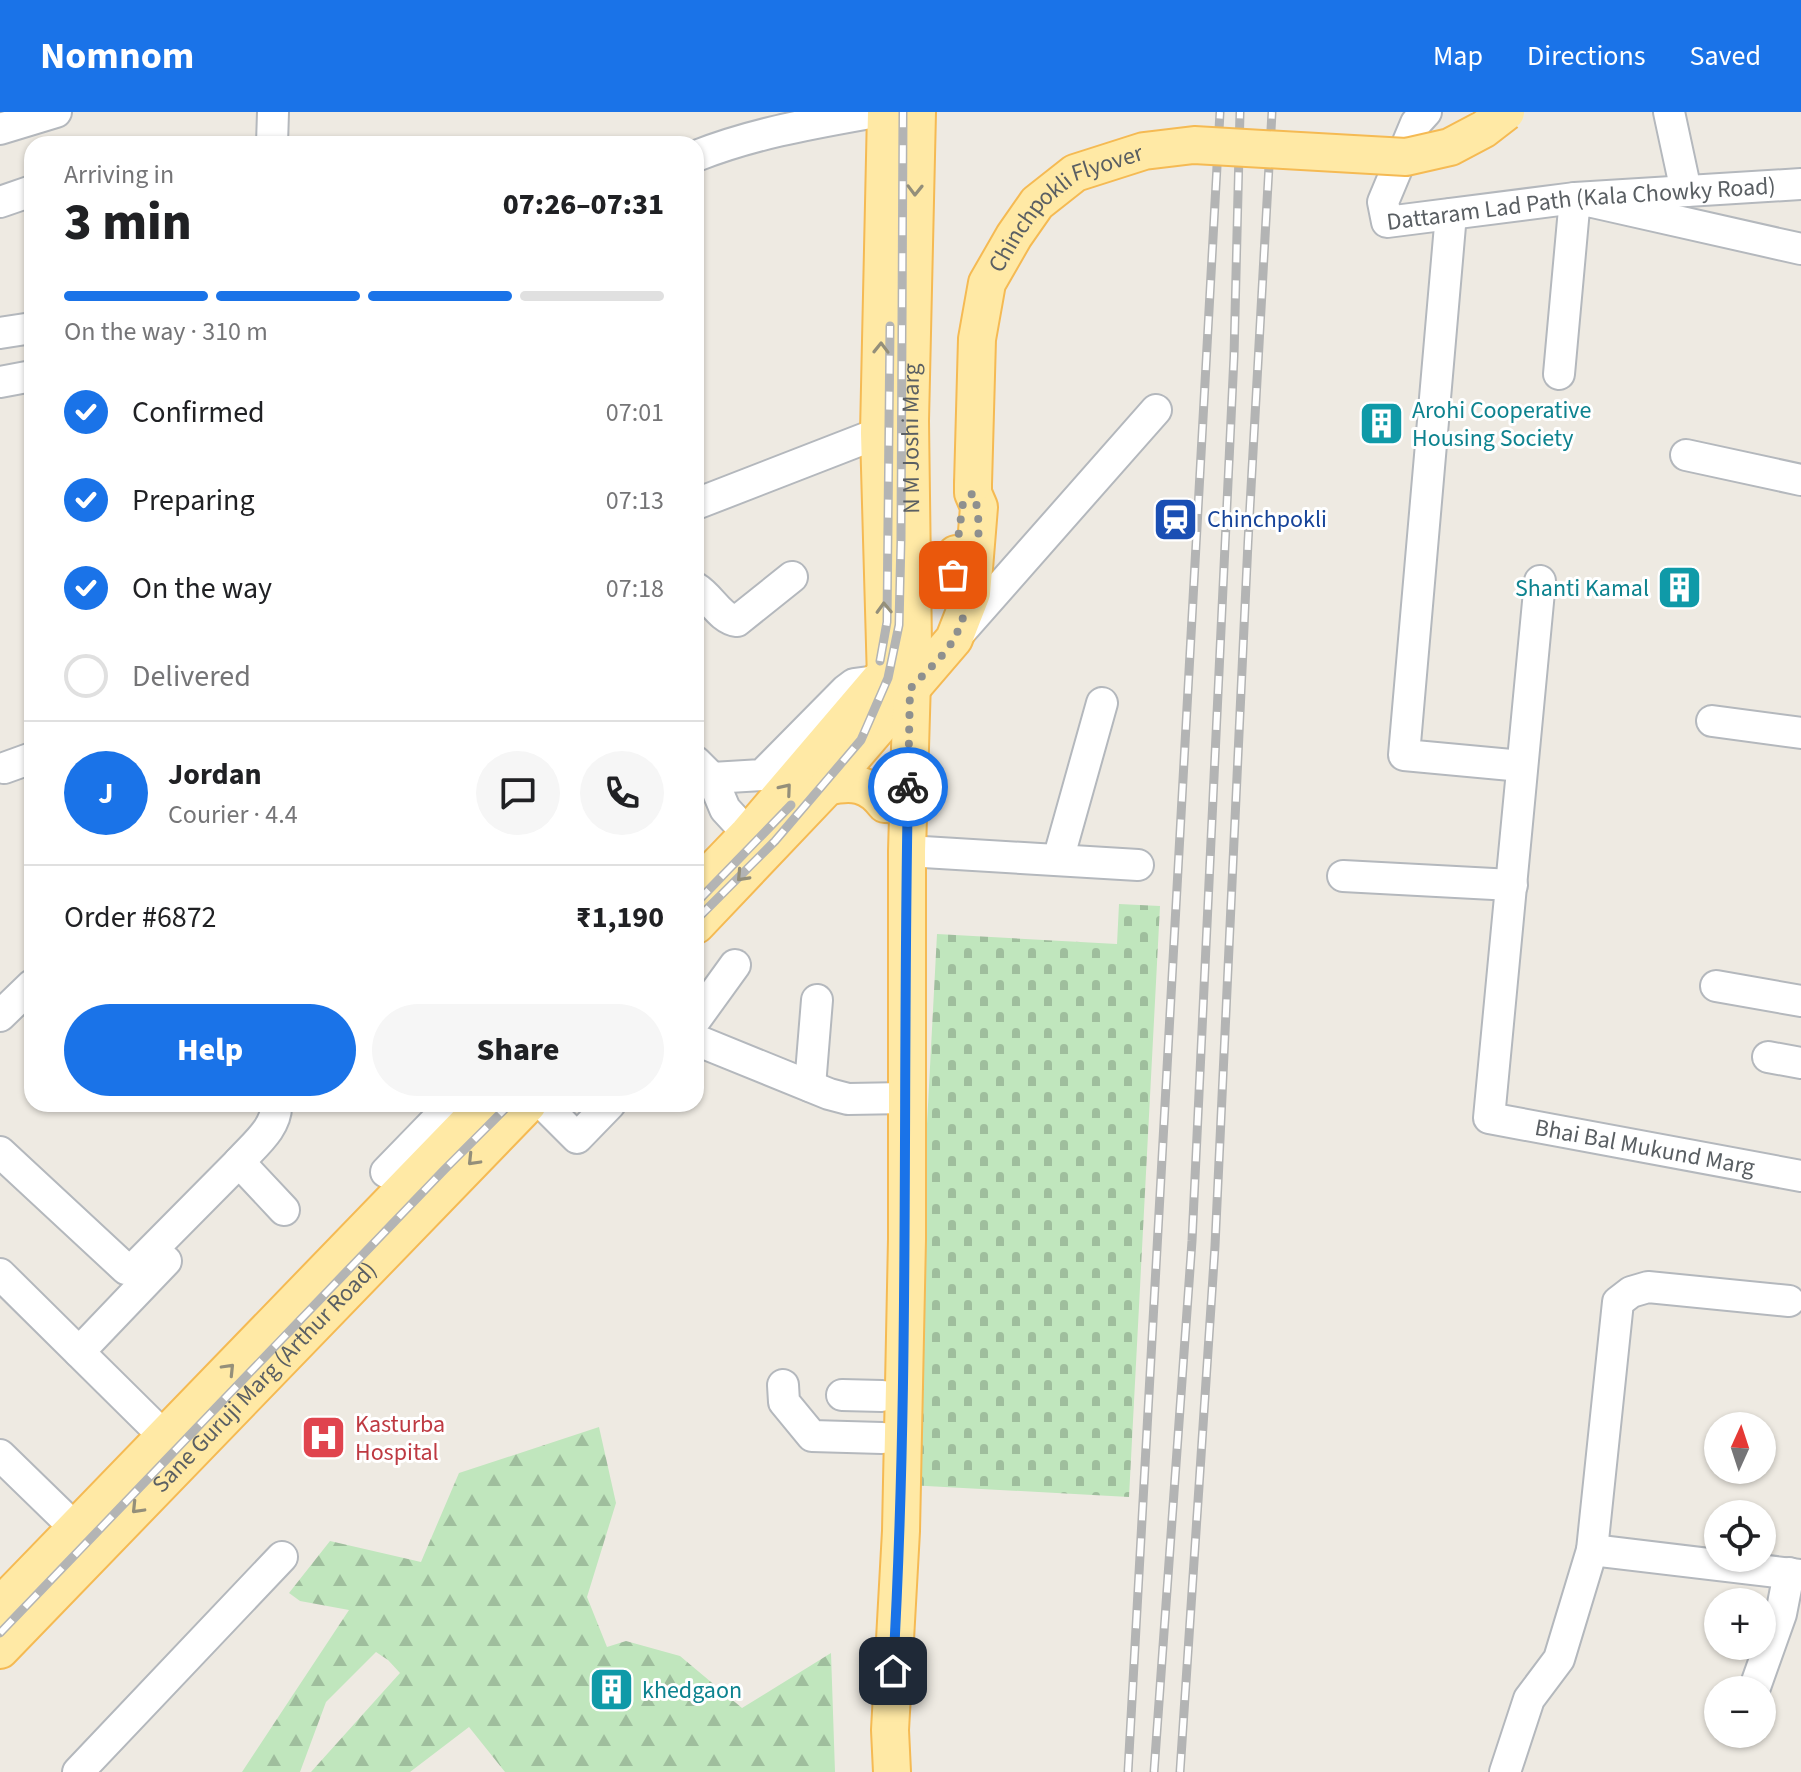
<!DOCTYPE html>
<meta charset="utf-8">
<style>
:root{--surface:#fff;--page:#f6f6f6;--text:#202124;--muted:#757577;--line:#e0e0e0;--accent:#1a73e8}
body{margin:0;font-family:"Source Sans 3",sans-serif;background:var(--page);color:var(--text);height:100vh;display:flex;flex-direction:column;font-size:30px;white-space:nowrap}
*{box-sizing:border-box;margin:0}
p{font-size:26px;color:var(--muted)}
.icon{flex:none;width:44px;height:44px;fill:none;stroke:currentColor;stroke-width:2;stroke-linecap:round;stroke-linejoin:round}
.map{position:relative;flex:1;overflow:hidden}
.side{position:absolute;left:24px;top:24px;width:680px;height:976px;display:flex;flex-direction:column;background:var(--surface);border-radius:24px;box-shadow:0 2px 6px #0004}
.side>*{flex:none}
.needle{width:52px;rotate:3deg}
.controls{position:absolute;left:1704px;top:1300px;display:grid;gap:16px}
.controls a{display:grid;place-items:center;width:72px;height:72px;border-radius:50%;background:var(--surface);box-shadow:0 2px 6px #0004;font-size:40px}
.pin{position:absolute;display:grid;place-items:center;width:68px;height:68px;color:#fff;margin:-34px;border-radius:16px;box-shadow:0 4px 12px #0006}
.courier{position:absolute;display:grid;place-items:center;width:80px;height:80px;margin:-40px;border:6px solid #1a73e8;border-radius:50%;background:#fff;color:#222;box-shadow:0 2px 10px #0007}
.summary em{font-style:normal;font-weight:800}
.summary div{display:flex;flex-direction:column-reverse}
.summary{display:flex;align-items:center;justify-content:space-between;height:136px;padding:0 40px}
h1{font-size:52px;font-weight:800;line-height:60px}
.bar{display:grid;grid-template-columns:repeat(4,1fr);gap:12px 8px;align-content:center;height:96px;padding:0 40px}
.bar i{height:10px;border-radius:6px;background:var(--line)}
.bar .current{background:var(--accent)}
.bar p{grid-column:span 4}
.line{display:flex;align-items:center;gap:20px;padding:0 40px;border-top:2px solid var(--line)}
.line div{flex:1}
.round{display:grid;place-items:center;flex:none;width:84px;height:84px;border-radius:42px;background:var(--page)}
ol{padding:0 40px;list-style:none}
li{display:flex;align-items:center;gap:24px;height:88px}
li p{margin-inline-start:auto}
li .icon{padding:8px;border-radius:50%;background:var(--accent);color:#fff;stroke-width:4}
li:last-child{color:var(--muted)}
li i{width:44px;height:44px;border:4px solid var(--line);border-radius:50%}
.primary-button{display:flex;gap:16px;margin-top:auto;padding:16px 40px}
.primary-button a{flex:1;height:92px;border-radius:48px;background:var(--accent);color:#fff;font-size:32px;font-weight:800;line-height:92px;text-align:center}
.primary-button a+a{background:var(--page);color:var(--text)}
header{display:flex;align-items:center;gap:48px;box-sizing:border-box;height:112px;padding:0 40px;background:var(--accent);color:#fff}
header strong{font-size:38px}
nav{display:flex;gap:44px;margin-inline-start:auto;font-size:28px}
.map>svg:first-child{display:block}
.forest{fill:url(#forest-firs)}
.cemetery{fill:url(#cemetery-stones)}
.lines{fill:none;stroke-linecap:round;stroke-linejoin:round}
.minor-casing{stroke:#b4b8bd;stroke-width:34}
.major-casing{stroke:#f5ba53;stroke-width:40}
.minor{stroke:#fff;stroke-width:30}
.major{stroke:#ffe9a5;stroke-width:36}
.rail-casing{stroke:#b3b4b4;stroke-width:9}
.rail{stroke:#fff;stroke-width:6;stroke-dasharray:18;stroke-linecap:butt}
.major-bridge-casing{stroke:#f5ba53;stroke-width:40;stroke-linecap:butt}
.major-bridge{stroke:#ffe9a5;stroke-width:36}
.oneway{stroke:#948f7a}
.done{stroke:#8e908f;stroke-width:8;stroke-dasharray:0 14.4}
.route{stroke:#1a73e8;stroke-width:10}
.labels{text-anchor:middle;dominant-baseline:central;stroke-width:6;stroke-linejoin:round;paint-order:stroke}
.street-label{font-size:24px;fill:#5a5f63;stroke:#fff}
.culture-label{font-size:24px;fill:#0d838f;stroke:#fff;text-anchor:start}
.transit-label{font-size:24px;fill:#164399;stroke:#fff;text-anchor:start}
.health-label{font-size:24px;fill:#be3a42;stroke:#fff;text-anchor:start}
</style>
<header>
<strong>Nomnom</strong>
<nav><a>Map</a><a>Directions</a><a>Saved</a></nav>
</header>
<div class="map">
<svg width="1801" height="1660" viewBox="0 0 1801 1660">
<defs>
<pattern id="forest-firs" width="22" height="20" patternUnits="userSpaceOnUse" patternTransform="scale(2)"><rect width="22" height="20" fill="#c0e6bd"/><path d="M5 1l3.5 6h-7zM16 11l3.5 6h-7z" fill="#9fbe9d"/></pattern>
<pattern id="cemetery-stones" width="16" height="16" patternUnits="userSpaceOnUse" patternTransform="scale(2)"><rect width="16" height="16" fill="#c0e6bd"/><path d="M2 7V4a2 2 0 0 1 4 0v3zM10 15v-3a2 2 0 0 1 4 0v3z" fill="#9fbe9d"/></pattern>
</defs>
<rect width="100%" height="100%" fill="#eeeae2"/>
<!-- forest -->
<path class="forest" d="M 599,1315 L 616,1391 L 587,1485 L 607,1535 L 626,1529 L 680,1544 L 742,1596 L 831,1541 L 835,1660 L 505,1660 L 469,1615 L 410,1660 L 311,1660 L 400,1561 L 388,1548 L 376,1540 L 326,1590 L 300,1660 L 242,1660 L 349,1498 L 300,1489 L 289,1481 L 330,1429 L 421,1450 L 459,1361 Z"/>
<!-- cemetery -->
<path class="cemetery" d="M 1119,792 L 1160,794 L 1129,1385 L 908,1373 L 937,822 L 1117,832 Z"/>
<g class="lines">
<defs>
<g id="minor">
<path id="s1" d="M 1426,0 L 1416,11 L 1383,90 L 1387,110 L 1575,86 L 1801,72"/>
<path d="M 1669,0 L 1686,79"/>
<path d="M 0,17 L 56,0"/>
<path d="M 272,32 L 273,0"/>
<path d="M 696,44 C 754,21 814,11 875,0"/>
<path d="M 0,90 L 32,79"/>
<path d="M 1451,102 L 1404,643 L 1522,654"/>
<path d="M 0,221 L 32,216"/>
<path d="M 1559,262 L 1575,86 L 1801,137"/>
<path d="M 0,270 L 32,264"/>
<path d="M 1686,343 L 1801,368"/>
<path d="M 696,392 L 897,314"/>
<path id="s2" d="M 1540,469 L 1489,1006 L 1801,1064"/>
<path d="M 696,476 C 711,485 720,507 737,509 L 792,465"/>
<path d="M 962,518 L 1156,298"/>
<path d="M 1712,609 L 1801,621"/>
<path d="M 696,650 L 712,666 L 725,697 L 748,722"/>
<path d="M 4,656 L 32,646"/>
<path d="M 712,666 L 762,663 L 846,578 L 854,572 L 876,569"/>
<path d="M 907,739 L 1138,753"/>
<path d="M 1058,748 L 1102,591"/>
<path d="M 1343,764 L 1512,773"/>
<path d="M 1716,874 L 1801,889"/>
<path d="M 0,904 L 32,873"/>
<path d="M 696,907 L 735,853"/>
<path d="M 696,928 L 829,982 L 848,987 L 906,986"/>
<path d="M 1768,945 L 1801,951"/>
<path d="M 810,974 L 817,888"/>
<path d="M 543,992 L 577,1026 L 610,992"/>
<path d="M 0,1040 L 126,1157 L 135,1155 L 239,1050 L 284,1098"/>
<path d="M 239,1050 C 253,1034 278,1015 276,992"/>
<path d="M 386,1060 L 452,992"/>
<path d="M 0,1162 L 179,1339"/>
<path d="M 79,1240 L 166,1149"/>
<path d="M 783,1273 L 784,1290 L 812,1324 L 882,1326"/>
<path d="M 842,1283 L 882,1284"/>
<path d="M 0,1343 L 75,1416"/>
<path d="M 1592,1438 L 1618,1190 L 1631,1180 L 1648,1175 L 1789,1189"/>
<path d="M 1754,1578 L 1781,1502 L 1789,1461"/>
<path d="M 78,1660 L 282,1445"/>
<path d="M 1505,1660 L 1529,1587 L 1559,1547 L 1592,1438 L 1801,1463"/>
</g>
<g id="major">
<path d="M 886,0 L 879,321 L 887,603"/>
<path d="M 911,440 C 919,457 934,456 950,450 L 956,442"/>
<path d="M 827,675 C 852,669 869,671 885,692 L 908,693"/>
<path d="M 696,776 L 748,722 L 893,552"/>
<path d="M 696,813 L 827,675 L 954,527 L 972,481 L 979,395 L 973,381 L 973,372"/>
<path d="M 0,1494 L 486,992"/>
<path id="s3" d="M 0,1538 L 528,992"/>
<path id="s4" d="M 892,1660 L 890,1618 L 901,1419 L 907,1127 L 907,739 L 913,534 L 910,309 L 917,0"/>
</g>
</defs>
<!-- minor casing -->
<use href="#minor" class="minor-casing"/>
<!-- major casing -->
<use href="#major" class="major-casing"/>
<!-- minor -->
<use href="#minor" class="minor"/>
<!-- major -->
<use href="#major" class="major"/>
<defs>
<path id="rail" d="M 880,549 L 887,510 L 890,214
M 696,791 L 791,693
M 696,808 L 775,729 L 861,628 L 888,566 L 899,513 L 901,427 L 903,0
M 0,1521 L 444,1058 L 510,992
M 1128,1660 L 1220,0
M 1154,1660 L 1192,1129 L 1234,244 L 1240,0
M 1180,1660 L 1215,1134 L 1248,430 L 1272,0"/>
</defs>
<!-- rail casing -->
<use href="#rail" class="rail-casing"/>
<!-- rail -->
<use href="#rail" class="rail"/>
<defs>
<g id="major-bridge">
<path id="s5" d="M 973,372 L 977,227 L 987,171 L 1014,124 L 1037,91 L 1075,61 L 1144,39 L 1194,33 L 1406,45 L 1450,35 L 1484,17 L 1506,0"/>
</g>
</defs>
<!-- major-bridge casing -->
<use href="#major-bridge" class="major-bridge-casing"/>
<!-- major-bridge -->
<use href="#major-bridge" class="major-bridge"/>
</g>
<!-- one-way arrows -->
<defs><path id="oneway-chevron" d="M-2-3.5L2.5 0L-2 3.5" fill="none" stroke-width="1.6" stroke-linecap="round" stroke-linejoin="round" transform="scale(2)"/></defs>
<g class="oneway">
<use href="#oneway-chevron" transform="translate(915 78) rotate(91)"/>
<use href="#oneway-chevron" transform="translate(881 236) rotate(-89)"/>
<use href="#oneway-chevron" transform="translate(884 496) rotate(-92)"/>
<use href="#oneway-chevron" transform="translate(786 677) rotate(-50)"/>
<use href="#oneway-chevron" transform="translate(742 764) rotate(133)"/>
<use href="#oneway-chevron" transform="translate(473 1048) rotate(134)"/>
<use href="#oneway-chevron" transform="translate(229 1257) rotate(-46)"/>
<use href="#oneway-chevron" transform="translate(137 1396) rotate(134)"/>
</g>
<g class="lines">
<!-- done -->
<path class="done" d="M 908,675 L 910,577 C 924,561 945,544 955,525 C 972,492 987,414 973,381 L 963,391 L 953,463"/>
<!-- route -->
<path class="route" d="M 893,1559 C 910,1264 902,970 908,675"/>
</g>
<!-- icons -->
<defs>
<symbol id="building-square" viewBox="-11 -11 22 22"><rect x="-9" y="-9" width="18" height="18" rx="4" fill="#0f9aa8" stroke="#fff"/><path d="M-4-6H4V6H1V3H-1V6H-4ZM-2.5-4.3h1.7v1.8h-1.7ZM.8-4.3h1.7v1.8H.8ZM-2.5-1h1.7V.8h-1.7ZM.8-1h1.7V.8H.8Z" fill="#fff"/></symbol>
<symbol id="station-square" viewBox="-11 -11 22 22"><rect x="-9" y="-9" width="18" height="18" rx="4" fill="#1a4fb4" stroke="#fff"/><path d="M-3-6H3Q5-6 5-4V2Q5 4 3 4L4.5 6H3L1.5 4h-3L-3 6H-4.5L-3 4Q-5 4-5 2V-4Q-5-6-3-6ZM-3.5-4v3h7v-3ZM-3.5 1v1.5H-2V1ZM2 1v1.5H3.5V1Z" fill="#fff"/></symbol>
<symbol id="hospital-square" viewBox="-11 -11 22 22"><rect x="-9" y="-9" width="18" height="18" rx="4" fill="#e0444e" stroke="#fff"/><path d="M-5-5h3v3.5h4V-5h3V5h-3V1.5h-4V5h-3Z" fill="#fff"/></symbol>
</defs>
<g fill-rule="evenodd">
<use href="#building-square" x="1356" y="286" width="51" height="51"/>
<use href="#station-square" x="1150" y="382" width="51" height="51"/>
<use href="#building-square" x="1654" y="450" width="51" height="51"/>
<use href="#hospital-square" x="298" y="1300" width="51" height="51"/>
<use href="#building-square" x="586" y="1552" width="51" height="51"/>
</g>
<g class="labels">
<!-- street labels -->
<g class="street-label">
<text stroke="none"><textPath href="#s1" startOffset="316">Dattaram Lad Path (Kala Chowky Road)</textPath></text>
<text stroke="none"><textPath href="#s5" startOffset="316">Chinchpokli Flyover</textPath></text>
<text stroke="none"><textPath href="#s4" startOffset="1334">N M Joshi Marg</textPath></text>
<text stroke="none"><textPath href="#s2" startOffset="698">Bhai Bal Mukund Marg</textPath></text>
<text stroke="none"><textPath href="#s3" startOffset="380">Sane Guruji Marg (Arthur Road)</textPath></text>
</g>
<!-- culture labels -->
<g class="culture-label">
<text x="1412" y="298">Arohi Cooperative<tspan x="1412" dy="28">Housing Society</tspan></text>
<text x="1649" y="476" text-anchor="end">Shanti Kamal</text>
<text x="642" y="1578">khedgaon</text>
</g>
<!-- transit labels -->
<g class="transit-label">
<text x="1207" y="407">Chinchpokli</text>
</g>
<!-- health labels -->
<g class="health-label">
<text x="355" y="1312">Kasturba<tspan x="355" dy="28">Hospital</tspan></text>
</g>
</g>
</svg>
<div class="controls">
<a><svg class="needle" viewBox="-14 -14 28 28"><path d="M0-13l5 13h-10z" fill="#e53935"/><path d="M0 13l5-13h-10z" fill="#757577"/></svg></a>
<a><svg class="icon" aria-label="locate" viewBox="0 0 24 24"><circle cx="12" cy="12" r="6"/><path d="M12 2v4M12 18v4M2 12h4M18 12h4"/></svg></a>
<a>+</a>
<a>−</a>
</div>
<div class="pin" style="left:953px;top:463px;background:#ea580c"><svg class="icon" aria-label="bag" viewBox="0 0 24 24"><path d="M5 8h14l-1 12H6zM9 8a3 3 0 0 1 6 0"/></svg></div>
<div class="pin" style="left:893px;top:1559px;background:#1f2937"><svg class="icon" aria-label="home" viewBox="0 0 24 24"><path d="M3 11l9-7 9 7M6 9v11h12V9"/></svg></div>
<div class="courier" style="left:908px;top:675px"><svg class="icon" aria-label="bike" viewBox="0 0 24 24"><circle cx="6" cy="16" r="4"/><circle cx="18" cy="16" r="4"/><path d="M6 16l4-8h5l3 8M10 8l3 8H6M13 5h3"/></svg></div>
<section class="side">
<div class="summary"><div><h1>3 min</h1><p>Arriving in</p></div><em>07:26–07:31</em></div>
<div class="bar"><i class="current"></i><i class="current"></i><i class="current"></i><i></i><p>On the way · 310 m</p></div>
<ol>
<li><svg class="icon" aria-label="check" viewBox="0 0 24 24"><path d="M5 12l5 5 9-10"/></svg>Confirmed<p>07:01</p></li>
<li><svg class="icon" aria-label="check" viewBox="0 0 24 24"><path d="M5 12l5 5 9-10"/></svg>Preparing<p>07:13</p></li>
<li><svg class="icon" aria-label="check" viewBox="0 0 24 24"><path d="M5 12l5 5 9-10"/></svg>On the way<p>07:18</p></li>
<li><i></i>Delivered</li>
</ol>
<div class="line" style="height:144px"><b class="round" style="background:var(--accent);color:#fff">J</b><div><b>Jordan</b><p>Courier · 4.4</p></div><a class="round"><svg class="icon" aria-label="chat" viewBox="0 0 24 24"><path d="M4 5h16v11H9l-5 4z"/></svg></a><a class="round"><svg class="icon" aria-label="phone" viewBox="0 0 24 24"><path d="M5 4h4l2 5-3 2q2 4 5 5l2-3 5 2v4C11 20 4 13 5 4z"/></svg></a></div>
<div class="line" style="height:104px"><div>Order #6872</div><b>₹1,190</b></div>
<div class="primary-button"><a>Help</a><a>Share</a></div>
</section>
</div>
